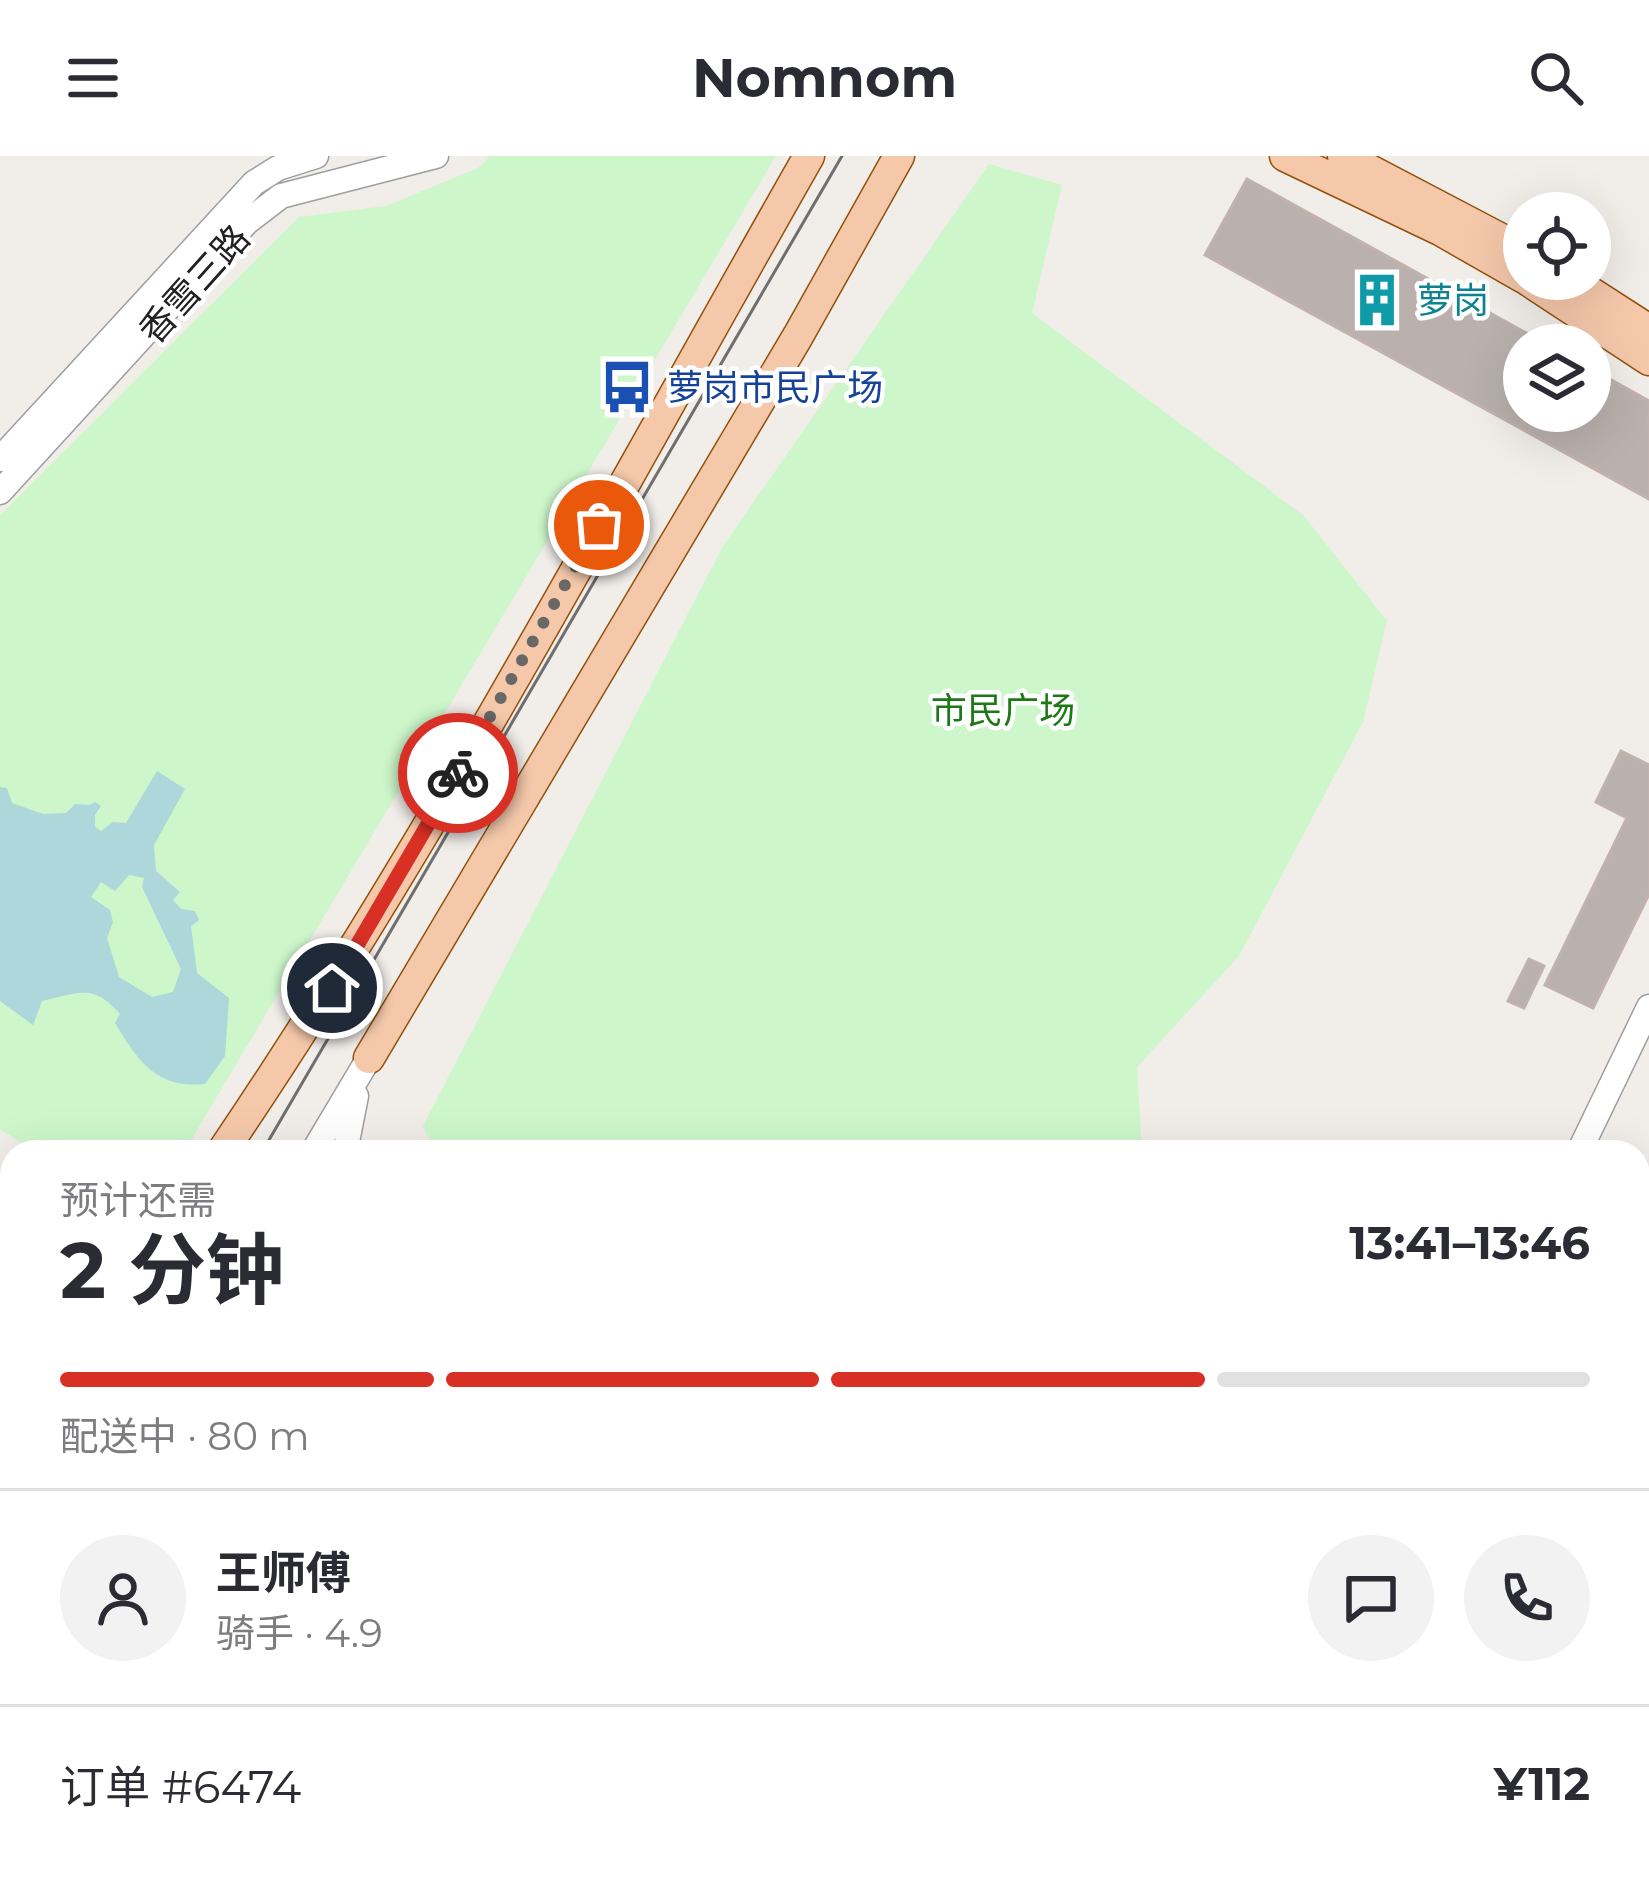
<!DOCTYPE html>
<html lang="zh">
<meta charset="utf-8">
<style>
:root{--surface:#fff;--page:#f2f2f3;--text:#2b2b33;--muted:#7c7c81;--line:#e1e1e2;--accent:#d93025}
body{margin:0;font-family:Montserrat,"Noto Sans SC",sans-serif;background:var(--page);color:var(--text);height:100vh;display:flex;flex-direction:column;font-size:45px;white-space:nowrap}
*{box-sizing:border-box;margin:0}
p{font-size:39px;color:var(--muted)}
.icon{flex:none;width:66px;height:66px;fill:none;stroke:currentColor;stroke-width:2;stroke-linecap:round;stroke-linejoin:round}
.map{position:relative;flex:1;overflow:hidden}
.details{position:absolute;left:0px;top:984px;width:1650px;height:747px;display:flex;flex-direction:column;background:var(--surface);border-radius:36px 36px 0 0;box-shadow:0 12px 48px #0002}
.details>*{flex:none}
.fabs{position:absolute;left:1503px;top:36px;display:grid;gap:24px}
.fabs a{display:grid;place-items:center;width:108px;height:108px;border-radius:50%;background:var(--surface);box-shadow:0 12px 48px #0002;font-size:60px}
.pin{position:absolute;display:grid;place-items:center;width:102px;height:102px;color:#fff;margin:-51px;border:6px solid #fff;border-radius:50%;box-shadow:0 3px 12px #0007}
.courier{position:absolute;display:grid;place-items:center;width:120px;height:120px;margin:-60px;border:9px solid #d93025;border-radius:50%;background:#fff;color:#222;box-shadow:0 3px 15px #0007}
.head em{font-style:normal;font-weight:700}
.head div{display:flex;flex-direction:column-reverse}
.head{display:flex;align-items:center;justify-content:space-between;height:204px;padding:0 60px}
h1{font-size:78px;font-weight:700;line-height:90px}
.bar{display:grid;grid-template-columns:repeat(4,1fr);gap:18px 12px;align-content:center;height:144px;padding:0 60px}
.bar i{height:15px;border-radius:9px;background:var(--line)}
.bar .current{background:var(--accent)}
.bar p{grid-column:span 4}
.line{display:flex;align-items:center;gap:30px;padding:0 60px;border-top:3px solid var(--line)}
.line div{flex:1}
.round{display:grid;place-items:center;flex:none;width:126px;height:126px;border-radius:63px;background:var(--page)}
header{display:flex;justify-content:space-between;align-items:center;height:156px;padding:0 60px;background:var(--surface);font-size:54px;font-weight:700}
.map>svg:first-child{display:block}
.park{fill:#cef6cb}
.water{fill:#add7da;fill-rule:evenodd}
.building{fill:#bab1ae;stroke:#c1b2ac;stroke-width:3}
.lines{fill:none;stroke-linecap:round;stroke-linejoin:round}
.minor-casing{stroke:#9e9e9e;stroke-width:27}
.major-casing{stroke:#92500c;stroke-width:33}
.minor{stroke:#fff;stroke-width:24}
.major{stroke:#f5c8aa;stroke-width:30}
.tram{stroke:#6f6f6f;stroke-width:3}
.done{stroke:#6a6867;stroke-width:12;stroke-dasharray:0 21.6}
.route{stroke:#d93025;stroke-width:15}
.labels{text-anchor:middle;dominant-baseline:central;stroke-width:9;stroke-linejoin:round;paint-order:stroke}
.street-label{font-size:36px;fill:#212121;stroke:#fff}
.culture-label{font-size:36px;fill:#0d838f;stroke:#fff;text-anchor:start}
.transit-label{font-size:36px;fill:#164399;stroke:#fff;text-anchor:start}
.park-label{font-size:36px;fill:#1d7915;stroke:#fff}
</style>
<header><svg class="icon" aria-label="menu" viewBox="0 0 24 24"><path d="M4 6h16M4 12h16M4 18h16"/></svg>Nomnom<svg class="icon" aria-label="search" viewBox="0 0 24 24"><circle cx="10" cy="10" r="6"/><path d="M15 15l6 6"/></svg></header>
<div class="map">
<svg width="1649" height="1729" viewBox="0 0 1649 1729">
<rect width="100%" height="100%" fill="#f1ede9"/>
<!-- park -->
<path class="park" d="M 490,0 L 776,0 L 184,996 L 35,996 L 0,973 L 0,359 L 299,61 L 386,50 L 478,12 Z
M 989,8 L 1062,29 L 1032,157 L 1304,360 L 1387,465 L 1363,566 L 1239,800 L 1137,911 L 1142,996 L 435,996 L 423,970 L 723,390 Z"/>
<!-- water -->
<path class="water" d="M 157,615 L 185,633 L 154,689 L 156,715 L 180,736 L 173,744 L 181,753 L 195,755 L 199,764 L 191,770 L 197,817 L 229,842 L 225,900 L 205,928 C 155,933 138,904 115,867 L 120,858 C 93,827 79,837 42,845 L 33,869 L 0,845 L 0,631 L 7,632 L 12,647 L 43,658 L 66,657 L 75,648 L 90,649 L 95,646 L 101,650 L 95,659 L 95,671 L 101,675 L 113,666 L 126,667 ZM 129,719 L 144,722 L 142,731 L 181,813 L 173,836 L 152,841 L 119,821 L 107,782 L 113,766 L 110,754 L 91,741 L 101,726 L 115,735 Z"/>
<!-- building -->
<path class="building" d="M 1247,23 L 1548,189 L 1524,189 L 1524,255 L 1590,255 L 1590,212 L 1649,245 L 1649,343 L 1205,99 Z
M 1621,595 L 1649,609 L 1649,738 L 1593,852 L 1545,829 L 1627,662 L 1596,646 Z
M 1529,803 L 1544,810 L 1524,852 L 1508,845 Z"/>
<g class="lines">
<defs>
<path id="minor" d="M 0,303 L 254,27 L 278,12 L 316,0
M 0,336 L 247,66 L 281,40 L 436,0
M 313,996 L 369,902
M 345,996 L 356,940
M 1579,996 L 1649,851
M 350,1719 L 357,1729
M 90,1729 L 108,1719
M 643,1729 L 649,1719
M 1323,1729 L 1325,1719"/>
<path id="major" d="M 1285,0 L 1440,74 L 1524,122
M 1343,0 L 1524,95
M 1526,123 L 1649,204
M 1570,123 L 1649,174
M 369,902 L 798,180 L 899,0
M 222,996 C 438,677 618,335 809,0
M 1638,1213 L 1649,1181
M 0,1277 L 12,1266
M 0,1357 L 12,1349
M 1638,1428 L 1649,1393
M 1538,1719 L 1566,1724
M 1496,1729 L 1498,1719"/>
</defs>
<!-- minor casing -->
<use href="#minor" class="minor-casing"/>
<!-- major casing -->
<use href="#major" class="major-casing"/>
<!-- minor -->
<use href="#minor" class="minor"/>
<!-- major -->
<use href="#major" class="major"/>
<!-- tram -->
<path class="tram" d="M 262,996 L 842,0
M 0,1311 L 12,1303"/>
</g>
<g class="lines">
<!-- done -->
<path class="done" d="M 458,617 L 599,369"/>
<!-- route -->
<path class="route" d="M 332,832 L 458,617"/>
</g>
<!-- icons -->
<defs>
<symbol id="building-bare" viewBox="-9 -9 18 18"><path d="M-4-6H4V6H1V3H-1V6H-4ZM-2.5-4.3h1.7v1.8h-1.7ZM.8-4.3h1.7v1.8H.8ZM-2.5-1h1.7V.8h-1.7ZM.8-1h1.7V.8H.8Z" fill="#0f9aa8" stroke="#fff" stroke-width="2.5" paint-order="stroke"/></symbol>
<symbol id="bus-bare" viewBox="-9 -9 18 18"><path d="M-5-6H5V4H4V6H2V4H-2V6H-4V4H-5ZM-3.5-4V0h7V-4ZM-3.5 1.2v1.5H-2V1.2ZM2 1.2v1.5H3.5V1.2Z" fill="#1a4fb4" stroke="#fff" stroke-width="2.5" paint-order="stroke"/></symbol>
</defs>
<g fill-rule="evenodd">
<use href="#building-bare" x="1339" y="106" width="76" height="76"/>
<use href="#bus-bare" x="589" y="193" width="76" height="76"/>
</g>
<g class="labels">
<!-- street labels -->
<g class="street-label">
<text transform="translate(194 128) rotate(-48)">香雪三路</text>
</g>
<!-- culture labels -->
<g class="culture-label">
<text x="1417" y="144">萝岗</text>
</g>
<!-- transit labels -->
<g class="transit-label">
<text x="667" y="231">萝岗市民广场</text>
</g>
<!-- park labels -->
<g class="park-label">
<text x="1003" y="554">市民广场</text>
</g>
</g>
</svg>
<div class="fabs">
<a><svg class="icon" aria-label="locate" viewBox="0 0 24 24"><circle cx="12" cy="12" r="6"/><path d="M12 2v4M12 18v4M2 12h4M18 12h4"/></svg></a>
<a><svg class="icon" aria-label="layers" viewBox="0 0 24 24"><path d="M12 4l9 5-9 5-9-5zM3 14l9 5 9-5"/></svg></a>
</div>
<div class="pin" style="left:599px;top:369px;background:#ea580c"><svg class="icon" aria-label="bag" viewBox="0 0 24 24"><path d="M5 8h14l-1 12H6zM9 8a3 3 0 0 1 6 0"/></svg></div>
<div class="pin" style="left:332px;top:832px;background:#1f2937"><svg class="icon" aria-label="home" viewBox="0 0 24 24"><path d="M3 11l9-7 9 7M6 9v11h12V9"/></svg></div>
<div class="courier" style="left:458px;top:617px"><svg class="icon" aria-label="bike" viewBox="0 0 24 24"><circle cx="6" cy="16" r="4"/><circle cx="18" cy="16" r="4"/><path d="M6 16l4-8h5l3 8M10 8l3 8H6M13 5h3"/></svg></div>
<section class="details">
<div class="head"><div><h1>2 分钟</h1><p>预计还需</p></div><em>13:41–13:46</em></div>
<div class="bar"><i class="current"></i><i class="current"></i><i class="current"></i><i></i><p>配送中 · 80 m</p></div>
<div class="line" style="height:216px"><a class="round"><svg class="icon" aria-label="person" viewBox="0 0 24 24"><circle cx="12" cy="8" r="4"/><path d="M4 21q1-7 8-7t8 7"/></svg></a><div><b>王师傅</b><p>骑手 · 4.9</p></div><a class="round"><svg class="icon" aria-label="chat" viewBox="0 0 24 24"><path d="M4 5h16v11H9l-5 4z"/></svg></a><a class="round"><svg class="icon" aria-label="phone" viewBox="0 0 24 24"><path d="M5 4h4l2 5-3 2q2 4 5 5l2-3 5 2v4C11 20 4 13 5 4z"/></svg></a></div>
<div class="line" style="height:156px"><div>订单 #6474</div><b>¥112</b></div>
</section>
</div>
